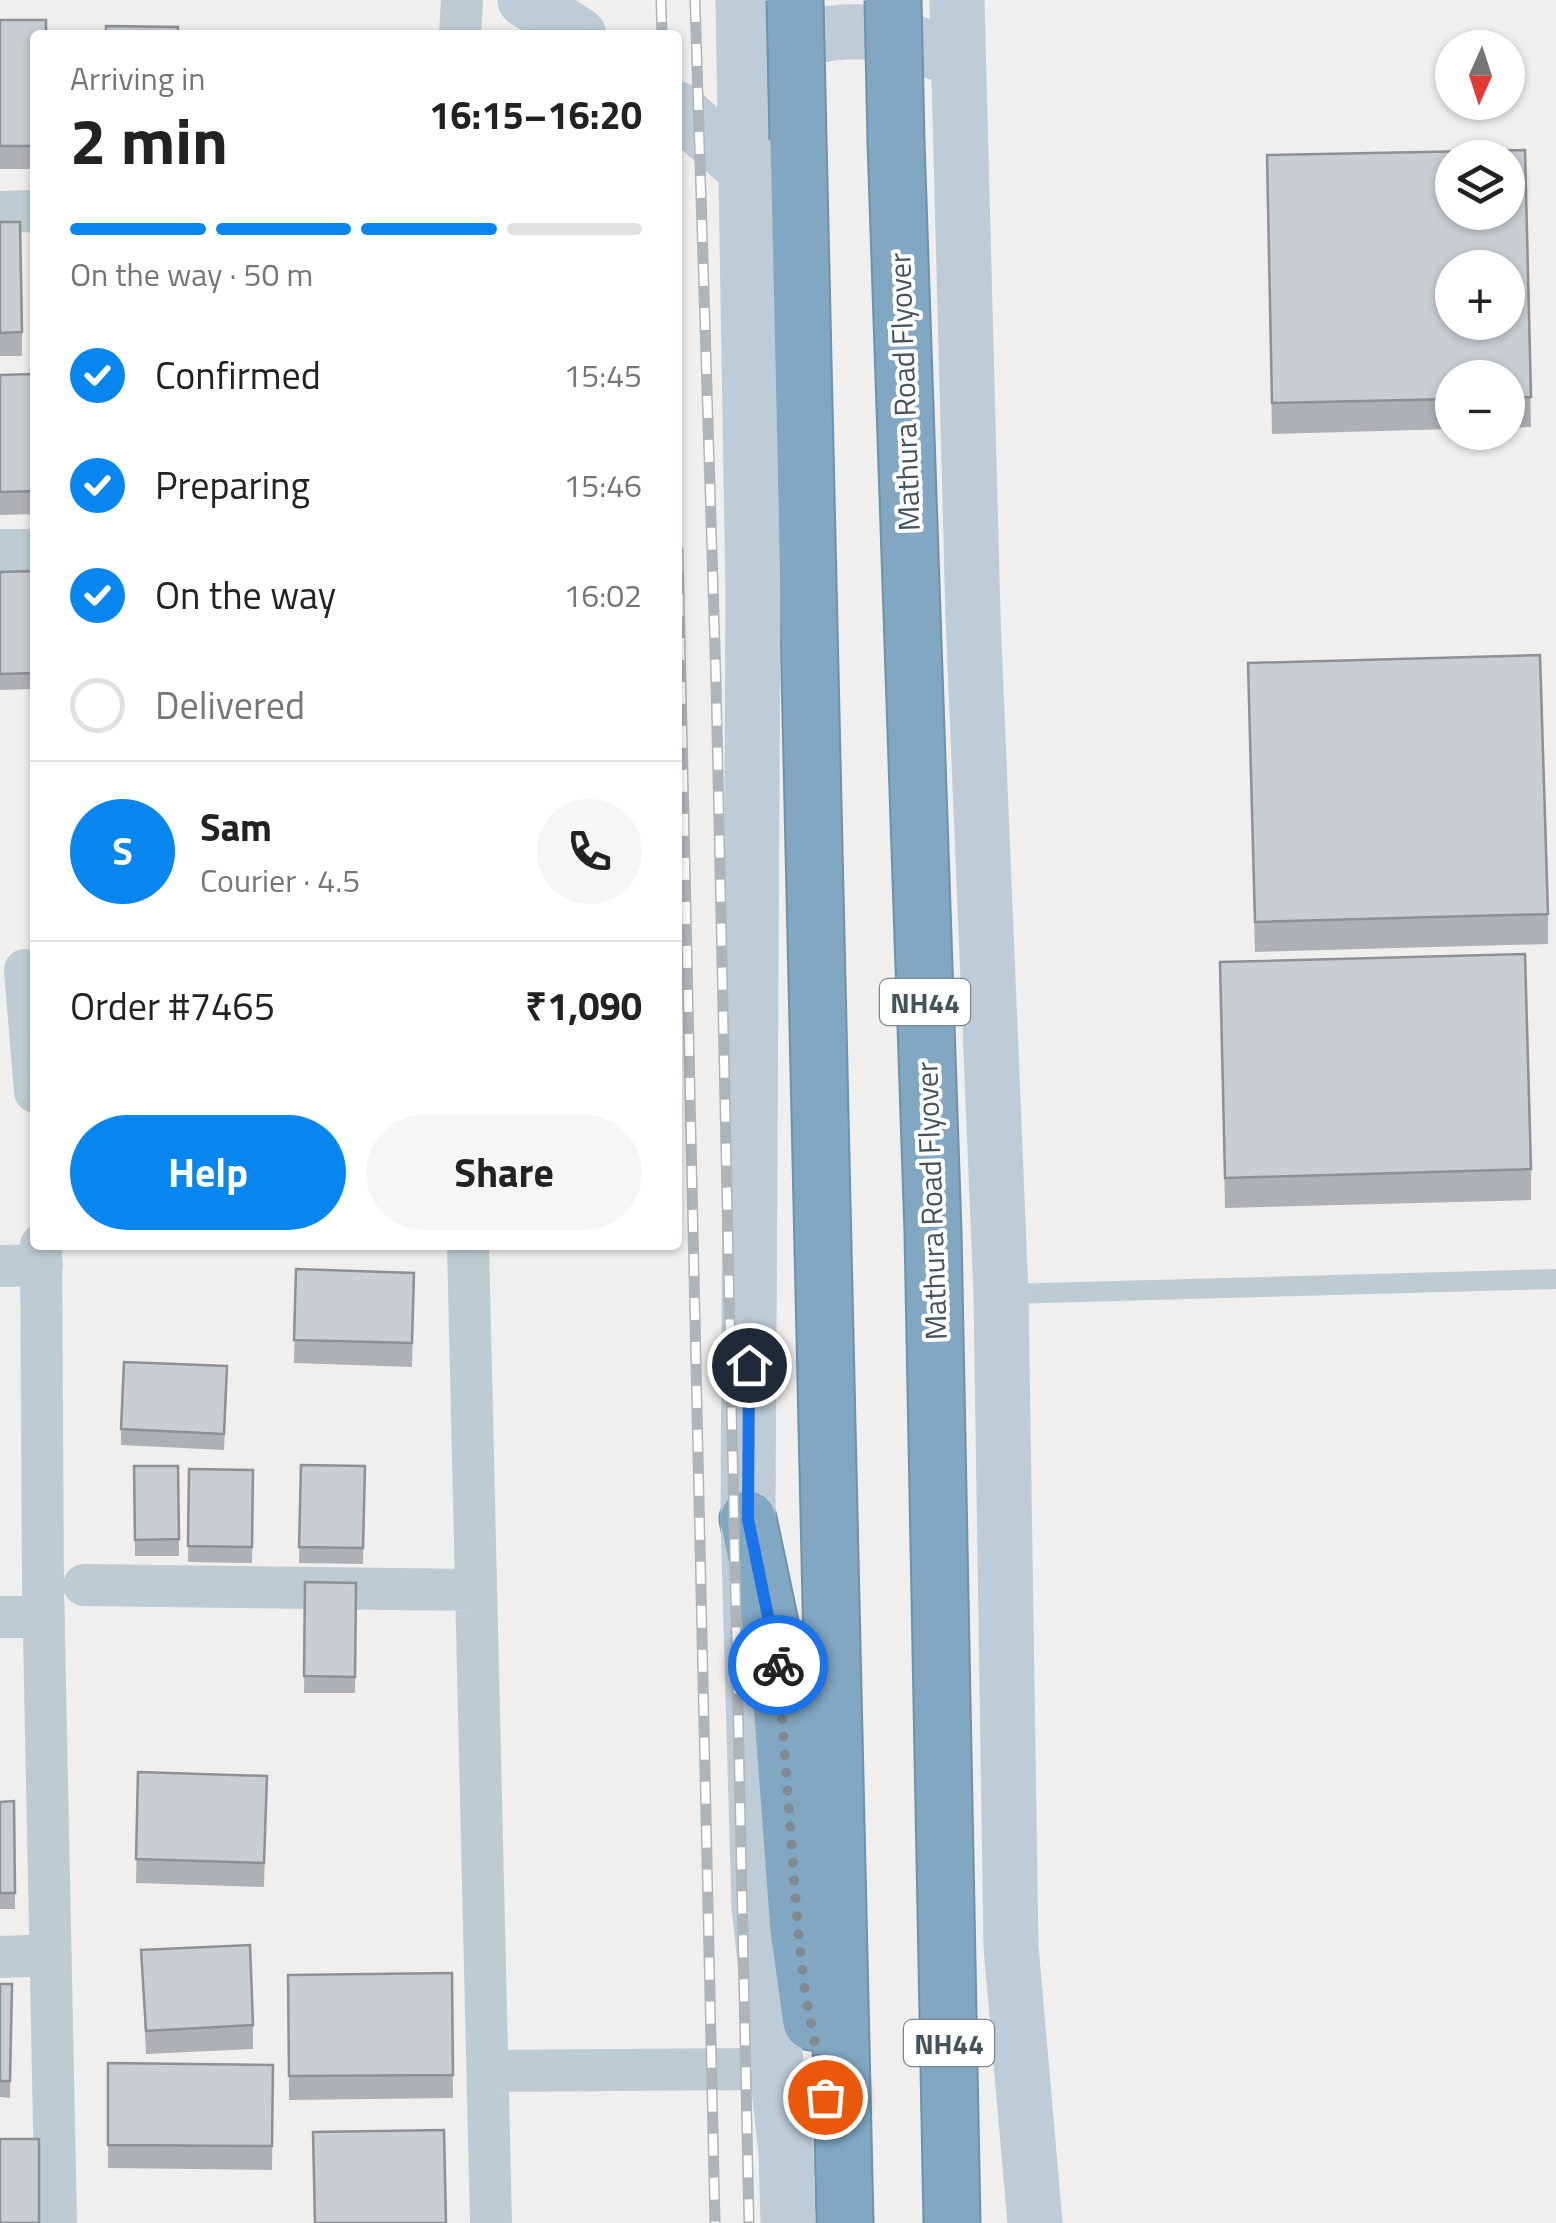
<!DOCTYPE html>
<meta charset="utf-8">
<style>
:root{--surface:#fff;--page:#f6f6f6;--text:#222;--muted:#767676;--line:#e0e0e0;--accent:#0886f0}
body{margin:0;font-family:"Titillium Web",sans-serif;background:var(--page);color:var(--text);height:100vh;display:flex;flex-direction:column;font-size:38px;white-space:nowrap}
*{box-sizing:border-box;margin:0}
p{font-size:32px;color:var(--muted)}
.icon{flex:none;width:55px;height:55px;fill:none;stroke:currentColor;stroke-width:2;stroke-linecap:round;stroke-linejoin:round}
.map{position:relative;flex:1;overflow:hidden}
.drawer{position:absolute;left:30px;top:30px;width:652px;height:1220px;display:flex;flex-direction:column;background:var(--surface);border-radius:10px;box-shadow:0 2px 8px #0004}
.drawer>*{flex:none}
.needle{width:65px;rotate:183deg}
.controls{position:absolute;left:1435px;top:30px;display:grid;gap:20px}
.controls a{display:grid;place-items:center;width:90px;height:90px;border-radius:50%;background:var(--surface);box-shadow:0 2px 8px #0004;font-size:50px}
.pin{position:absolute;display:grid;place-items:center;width:85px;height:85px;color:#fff;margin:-42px;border:5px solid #fff;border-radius:50%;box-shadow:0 2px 10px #0007}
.courier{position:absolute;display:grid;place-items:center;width:100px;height:100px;margin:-50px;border:8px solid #1a73e8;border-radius:50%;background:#fff;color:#222;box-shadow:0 2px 12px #0007}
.head em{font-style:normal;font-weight:700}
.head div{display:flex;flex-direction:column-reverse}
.head{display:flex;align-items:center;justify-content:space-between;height:170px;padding:0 40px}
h1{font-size:65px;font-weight:700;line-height:75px}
.bar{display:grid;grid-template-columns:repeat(4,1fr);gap:15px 10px;align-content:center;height:120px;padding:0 40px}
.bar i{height:12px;border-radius:8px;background:var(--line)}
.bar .selected{background:var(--accent)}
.bar p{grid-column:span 4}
.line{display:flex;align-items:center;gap:25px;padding:0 40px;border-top:2px solid var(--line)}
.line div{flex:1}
.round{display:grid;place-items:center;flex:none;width:105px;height:105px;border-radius:52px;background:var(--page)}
ol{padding:0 40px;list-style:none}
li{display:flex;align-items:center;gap:30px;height:110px}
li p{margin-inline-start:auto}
li .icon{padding:10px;border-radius:50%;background:var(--accent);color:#fff;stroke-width:4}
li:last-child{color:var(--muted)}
li i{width:55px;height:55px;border:5px solid var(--line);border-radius:50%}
.cta{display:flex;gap:20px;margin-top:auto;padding:20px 40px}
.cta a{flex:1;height:115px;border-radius:60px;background:var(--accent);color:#fff;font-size:40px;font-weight:700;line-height:115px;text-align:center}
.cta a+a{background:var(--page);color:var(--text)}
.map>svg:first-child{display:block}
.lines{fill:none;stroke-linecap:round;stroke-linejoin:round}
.highway-casing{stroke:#6c92ae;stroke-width:59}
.lane{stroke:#bdcbd2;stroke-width:20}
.street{stroke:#bdcbd2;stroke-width:42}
.secondary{stroke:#bdccd7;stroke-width:55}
.highway{stroke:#81a7c2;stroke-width:55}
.rail-casing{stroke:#afb4b9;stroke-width:11}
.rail{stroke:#fff;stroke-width:8;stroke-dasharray:22;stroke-linecap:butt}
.highway-bridge-casing{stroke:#6c92ae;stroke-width:59;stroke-linecap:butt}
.highway-bridge{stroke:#81a7c2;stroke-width:55}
.wall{fill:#adb1b5;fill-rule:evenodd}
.building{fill:#c9ced3;stroke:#8d9094;stroke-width:2.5;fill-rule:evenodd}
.done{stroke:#818a90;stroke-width:10;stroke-dasharray:0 18}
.route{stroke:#1a73e8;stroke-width:12}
.labels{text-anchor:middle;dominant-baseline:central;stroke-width:8;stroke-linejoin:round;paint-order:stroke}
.shield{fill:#fff;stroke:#7c878e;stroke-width:2.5}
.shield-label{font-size:28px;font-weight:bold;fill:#44545d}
.street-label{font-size:30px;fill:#44545d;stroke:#fff}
</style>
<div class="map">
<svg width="1556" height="2223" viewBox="0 0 1556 2223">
<rect width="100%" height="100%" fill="#f1eeee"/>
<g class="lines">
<defs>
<path id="highway" d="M 798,139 L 845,2223
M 896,142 L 933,1232 L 952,2223
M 748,1519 L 778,1661 L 798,1930 L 811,2022"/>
</defs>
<!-- highway casing -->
<use href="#highway" class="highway-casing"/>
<!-- lane -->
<path class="lane" d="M 1003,1294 L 1556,1279"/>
<!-- street -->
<path class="street" d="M 460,35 L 462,0
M 0,212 L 35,211
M 0,550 L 35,550
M 25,970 L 35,1092
M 41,1245 L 43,1585 L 56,2223
M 468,1245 L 491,2223
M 0,1266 L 42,1265
M 84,1585 L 474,1590
M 0,1617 L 44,1617
M 0,1957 L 51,1955
M 488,2071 L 776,2069"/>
<!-- secondary -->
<path class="secondary" d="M 525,0 L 579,35
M 743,0 L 753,594 L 748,1519 L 759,1907 L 786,2153 L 788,2223
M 957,0 L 973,616 L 1001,1294 L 1011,1947 L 1035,2223
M 755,65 C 807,25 880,21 937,53
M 678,109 L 747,171"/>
<!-- highway -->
<use href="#highway" class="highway"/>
<defs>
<path id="rail" d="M 661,0 L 662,35
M 695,0 L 716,682 L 749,2223
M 678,550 L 715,2223"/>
</defs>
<!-- rail casing -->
<use href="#rail" class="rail-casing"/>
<!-- rail -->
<use href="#rail" class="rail"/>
<defs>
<path id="highway-bridge" d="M 795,0 L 798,139
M 893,0 L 896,142"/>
</defs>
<!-- highway-bridge casing -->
<use href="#highway-bridge" class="highway-bridge-casing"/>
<!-- highway-bridge -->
<use href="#highway-bridge" class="highway-bridge"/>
</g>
<!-- wall -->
<path class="wall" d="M 0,20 L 35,35 L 35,169 L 0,169 Z
M 1525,150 L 1531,427 L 1508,428 L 1508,378 L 1452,378 L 1452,429 L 1272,434 L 1267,155 ZM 1452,158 L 1508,158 L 1508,212 L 1452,212 ZM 1452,268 L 1508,268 L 1508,322 L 1452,322 Z
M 0,222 L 22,332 L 22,356 L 0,356 Z
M 35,374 L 35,514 L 0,515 L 0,375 Z
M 0,572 L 35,628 L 35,689 L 0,690 Z
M 1248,663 L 1548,914 L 1548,944 L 1255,952 Z
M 1220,962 L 1531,1169 L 1531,1200 L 1225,1208 Z
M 296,1269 L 414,1273 L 412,1367 L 294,1363 Z
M 227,1382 L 224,1450 L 121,1445 L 121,1429 Z
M 301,1465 L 365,1466 L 363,1564 L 299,1563 Z
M 134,1466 L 178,1466 L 179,1556 L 135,1556 Z
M 189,1469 L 253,1470 L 252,1563 L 188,1562 Z
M 305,1582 L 356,1583 L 355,1693 L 304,1693 Z
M 138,1772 L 267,1776 L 264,1887 L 136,1883 Z
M 14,1801 L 15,1909 L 0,1909 L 0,1802 Z
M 141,1950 L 253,2025 L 253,2049 L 146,2054 Z
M 452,1973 L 453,2098 L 289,2100 L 288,1975 Z
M 0,1984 L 12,1984 L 10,2098 L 0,2097 Z
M 108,2063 L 273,2065 L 272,2170 L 108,2168 Z"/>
<!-- building -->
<path class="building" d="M 0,20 L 46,20 L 46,35 L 35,35 L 35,146 L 0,146 Z
M 106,26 L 178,27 L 178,35 L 106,35 Z
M 1525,150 L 1531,397 L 1508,398 L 1508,378 L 1452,378 L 1452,399 L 1272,403 L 1267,155 ZM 1452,158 L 1508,158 L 1508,212 L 1452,212 ZM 1452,268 L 1508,268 L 1508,322 L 1452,322 Z
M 0,222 L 20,222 L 22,332 L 0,333 Z
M 35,374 L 35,491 L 0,492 L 0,375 Z
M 34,571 L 35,673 L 0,674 L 0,572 Z
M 1540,655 L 1548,914 L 1255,922 L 1248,663 Z
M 1525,954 L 1531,1169 L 1225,1178 L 1220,962 Z
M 296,1269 L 414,1273 L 412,1343 L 294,1340 Z
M 124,1362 L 227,1366 L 224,1434 L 121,1429 Z
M 301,1465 L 365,1466 L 363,1548 L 299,1547 Z
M 134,1466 L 178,1466 L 179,1539 L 135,1540 Z
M 189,1469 L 253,1470 L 252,1547 L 188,1546 Z
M 305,1582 L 356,1583 L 355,1677 L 304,1676 Z
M 138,1772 L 267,1776 L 264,1863 L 136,1859 Z
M 14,1801 L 15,1893 L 0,1893 L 0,1802 Z
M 250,1945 L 253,2025 L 146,2031 L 141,1950 Z
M 452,1973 L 453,2075 L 289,2076 L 288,1975 Z
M 0,1984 L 12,1984 L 10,2081 L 0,2081 Z
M 108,2063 L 273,2065 L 272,2146 L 108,2145 Z
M 444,2130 L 446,2223 L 315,2223 L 313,2132 Z
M 0,2139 L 39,2139 L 39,2223 L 0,2223 Z"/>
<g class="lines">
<!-- done -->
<path class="done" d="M 778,1665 L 798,1930 L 805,1992 L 825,2097"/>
<!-- route -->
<path class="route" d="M 749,1365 L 748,1519 L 778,1665"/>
</g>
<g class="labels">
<!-- shield labels -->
<g class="shield">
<rect x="880" y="979" width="90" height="46" rx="8"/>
<rect x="904" y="2020" width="90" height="46" rx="8"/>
</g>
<g class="shield-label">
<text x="925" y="1002">NH44</text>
<text x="949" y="2043">NH44</text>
</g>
<!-- street labels -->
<g class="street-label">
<text transform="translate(904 392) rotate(-92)">Mathura Road Flyover</text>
<text transform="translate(931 1201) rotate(-92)">Mathura Road Flyover</text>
</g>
</g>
</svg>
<div class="controls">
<a><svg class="needle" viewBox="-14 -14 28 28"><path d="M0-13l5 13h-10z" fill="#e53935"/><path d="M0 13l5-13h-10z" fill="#767676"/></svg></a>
<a><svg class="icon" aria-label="layers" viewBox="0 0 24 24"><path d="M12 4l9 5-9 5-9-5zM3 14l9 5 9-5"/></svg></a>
<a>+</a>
<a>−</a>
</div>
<div class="pin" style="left:825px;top:2097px;background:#ea580c"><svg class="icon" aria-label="bag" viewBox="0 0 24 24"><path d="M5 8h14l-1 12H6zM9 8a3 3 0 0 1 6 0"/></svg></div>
<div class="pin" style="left:749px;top:1365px;background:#1f2937"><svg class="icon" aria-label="home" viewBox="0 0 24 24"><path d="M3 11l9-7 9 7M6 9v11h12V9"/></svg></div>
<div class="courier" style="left:778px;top:1665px"><svg class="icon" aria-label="bike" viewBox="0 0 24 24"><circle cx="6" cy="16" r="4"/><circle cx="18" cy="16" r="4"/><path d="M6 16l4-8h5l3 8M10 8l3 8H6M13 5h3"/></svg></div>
<section class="drawer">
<div class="head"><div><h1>2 min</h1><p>Arriving in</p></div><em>16:15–16:20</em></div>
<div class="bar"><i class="selected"></i><i class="selected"></i><i class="selected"></i><i></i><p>On the way · 50 m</p></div>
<ol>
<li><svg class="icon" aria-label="check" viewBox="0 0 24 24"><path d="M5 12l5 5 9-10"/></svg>Confirmed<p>15:45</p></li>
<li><svg class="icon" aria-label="check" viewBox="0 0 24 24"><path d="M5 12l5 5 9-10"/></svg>Preparing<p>15:46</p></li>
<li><svg class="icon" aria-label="check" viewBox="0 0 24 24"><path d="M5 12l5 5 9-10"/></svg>On the way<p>16:02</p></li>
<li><i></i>Delivered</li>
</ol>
<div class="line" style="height:180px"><b class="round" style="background:var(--accent);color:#fff">S</b><div><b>Sam</b><p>Courier · 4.5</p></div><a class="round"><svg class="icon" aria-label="phone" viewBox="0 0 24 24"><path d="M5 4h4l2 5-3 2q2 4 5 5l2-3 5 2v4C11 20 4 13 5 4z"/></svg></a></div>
<div class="line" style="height:130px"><div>Order #7465</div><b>₹1,090</b></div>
<div class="cta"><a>Help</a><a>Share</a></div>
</section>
</div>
